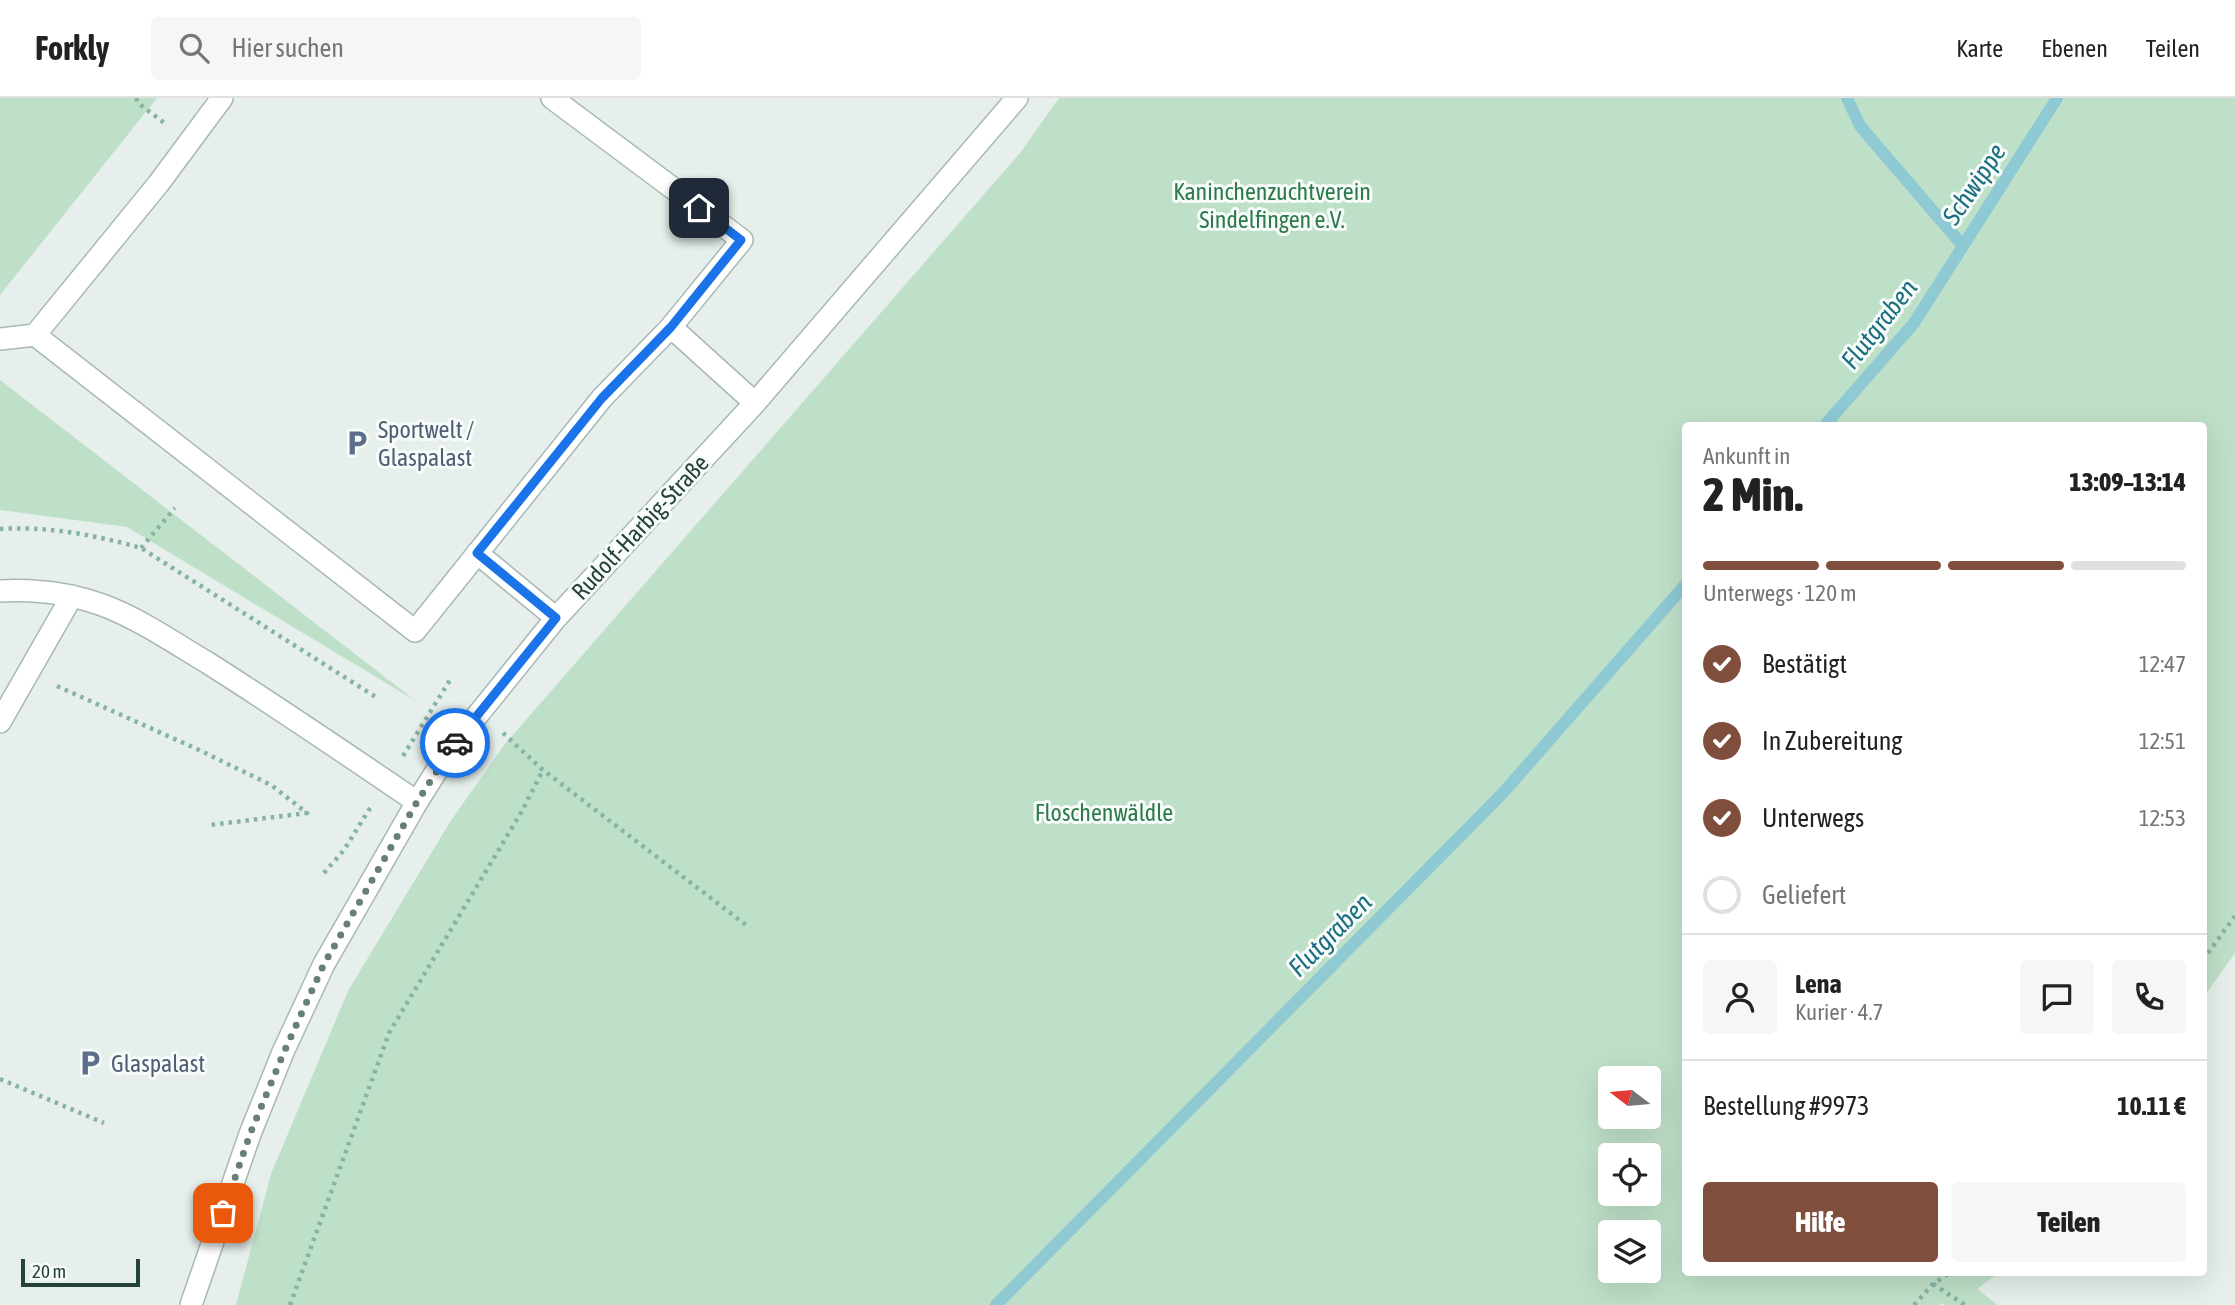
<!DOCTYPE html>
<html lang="de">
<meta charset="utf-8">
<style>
:root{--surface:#fff;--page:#f6f6f6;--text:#222;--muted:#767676;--line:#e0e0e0;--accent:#804e3d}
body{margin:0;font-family:"Asap Condensed",sans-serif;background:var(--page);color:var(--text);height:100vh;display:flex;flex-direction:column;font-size:26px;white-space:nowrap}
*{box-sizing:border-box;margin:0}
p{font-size:23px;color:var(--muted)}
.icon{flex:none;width:38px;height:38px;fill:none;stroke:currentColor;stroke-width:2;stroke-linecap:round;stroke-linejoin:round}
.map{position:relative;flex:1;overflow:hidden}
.details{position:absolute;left:1682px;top:324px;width:525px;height:854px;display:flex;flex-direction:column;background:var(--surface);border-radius:7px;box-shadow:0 7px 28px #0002}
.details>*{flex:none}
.needle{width:46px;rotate:286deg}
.fabs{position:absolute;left:1598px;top:968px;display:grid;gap:14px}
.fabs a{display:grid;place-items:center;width:63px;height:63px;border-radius:7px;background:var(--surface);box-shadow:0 7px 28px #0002;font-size:35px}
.scale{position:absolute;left:21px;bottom:18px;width:119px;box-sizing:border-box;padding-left:7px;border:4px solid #24423a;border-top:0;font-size:19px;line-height:24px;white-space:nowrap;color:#24423a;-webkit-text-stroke:5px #f7fbf9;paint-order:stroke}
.pin{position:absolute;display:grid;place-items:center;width:60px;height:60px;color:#fff;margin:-30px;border-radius:14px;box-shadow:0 4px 10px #0006}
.courier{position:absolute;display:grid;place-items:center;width:70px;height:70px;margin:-35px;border:5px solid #1a73e8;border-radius:50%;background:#fff;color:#222;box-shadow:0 2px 9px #0007}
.head em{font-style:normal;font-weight:800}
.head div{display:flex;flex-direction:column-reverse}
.head{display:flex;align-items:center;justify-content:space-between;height:119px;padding:0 21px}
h1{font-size:46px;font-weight:800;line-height:52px}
.bar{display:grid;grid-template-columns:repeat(4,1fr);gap:10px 7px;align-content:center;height:84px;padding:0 21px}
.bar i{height:9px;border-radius:5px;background:var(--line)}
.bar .on{background:var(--accent)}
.bar p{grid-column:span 4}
.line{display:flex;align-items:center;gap:18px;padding:0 21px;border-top:2px solid var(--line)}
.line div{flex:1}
.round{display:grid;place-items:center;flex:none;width:74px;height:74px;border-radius:7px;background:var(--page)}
ol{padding:0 21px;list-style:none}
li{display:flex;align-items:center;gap:21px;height:77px}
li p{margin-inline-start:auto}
li .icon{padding:7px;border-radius:50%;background:var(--accent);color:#fff;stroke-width:4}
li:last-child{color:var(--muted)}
li i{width:38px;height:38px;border:4px solid var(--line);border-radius:50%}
.primary-button{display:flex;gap:14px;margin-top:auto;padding:14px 21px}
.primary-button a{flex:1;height:80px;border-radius:7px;background:var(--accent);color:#fff;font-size:28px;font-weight:800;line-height:80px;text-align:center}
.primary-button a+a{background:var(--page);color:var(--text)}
header{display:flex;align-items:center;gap:42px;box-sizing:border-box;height:98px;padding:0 35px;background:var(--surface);border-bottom:2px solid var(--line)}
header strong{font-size:33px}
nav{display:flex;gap:38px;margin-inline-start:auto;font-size:24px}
.search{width:490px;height:63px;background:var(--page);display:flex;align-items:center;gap:18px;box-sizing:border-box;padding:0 24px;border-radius:7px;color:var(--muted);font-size:26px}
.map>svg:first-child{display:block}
.green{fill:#bfe0c8;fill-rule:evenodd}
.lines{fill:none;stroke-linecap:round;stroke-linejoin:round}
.stream{stroke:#8ec9d4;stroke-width:12}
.minor-casing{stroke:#a8b8b2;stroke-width:24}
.path{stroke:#86b3a5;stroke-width:4.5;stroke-dasharray:3.5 5;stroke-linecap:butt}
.minor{stroke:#fff;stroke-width:21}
.done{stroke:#687f78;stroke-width:7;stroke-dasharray:0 12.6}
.route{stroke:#1a73e8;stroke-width:9}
.labels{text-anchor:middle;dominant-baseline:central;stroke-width:6;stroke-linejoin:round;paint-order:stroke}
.park-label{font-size:24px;fill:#2d7a4b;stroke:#f7fbf9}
.service-label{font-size:24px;fill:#4e5e75;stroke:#f7fbf9;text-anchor:start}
.street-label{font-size:24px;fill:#24423a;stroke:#f7fbf9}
.water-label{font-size:26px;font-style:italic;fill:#1c6f80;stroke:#f7fbf9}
</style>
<header>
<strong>Forkly</strong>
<div class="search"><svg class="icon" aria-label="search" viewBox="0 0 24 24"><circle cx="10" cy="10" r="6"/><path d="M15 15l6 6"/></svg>Hier suchen</div>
<nav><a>Karte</a><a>Ebenen</a><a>Teilen</a></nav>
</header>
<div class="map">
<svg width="2235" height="1207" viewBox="0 0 2235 1207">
<rect width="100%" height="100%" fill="#e6efeb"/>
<!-- green -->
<path class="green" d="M 0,0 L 157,0 L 0,197 Z
M 1059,0 L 2235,0 L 2235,855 L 2203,900 L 2203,327 L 1685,327 L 1685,1174 L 2000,1174 L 1977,1191 L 1998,1207 L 1944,1207 L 1941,1205 L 1940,1207 L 236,1207 L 271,1076 L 348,893 L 450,724 L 504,647 L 1020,55 ZM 1610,980 L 1648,980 L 1648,1018 L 1610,1018 ZM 1648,1057 L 1648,1096 L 1610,1096 L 1610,1057 ZM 1648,1134 L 1648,1172 L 1610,1172 L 1610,1134 Z
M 0,282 L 416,603 L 127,429 L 0,412 Z"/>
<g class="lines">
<!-- stream -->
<path class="stream" d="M 1847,0 L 1860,28 L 1963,148 L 2057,0
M 1825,327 L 1914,225 L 1963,148
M 996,1207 L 1502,696 L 1685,487"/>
<defs>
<path id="minor" d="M 222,0 L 159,85 L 35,237 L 415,533 L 602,300 L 671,229 L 742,142 L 552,0
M 671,229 L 755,305
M 0,241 L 35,237
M 477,455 L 556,520
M 0,493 C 38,491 75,496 110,510 C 144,524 176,546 208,565 C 279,610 348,657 417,704
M 0,624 L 72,498
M 191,1207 L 250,1036 L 283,954 L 324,866 L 417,704 L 451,650 L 556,520 L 755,305 L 1017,0"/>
</defs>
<!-- minor casing -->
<use href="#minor" class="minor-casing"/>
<!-- path -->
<path class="path" d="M 136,0 L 138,5 L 167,27
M 0,431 C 47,428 96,437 141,450 L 379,601
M 141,450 L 175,410
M 57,588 L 199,652 L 271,687 L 307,715 L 210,727
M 503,635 L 543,672 L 750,830
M 403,658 L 450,582
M 324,775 L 344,752 L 372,707
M 2203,862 L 2235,818
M 0,981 L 104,1025
M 1933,1186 L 1965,1207
M 290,1207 L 389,935 L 522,713 L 543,672
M 1914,1207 L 1933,1186 L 1951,1174"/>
<!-- minor -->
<use href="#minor" class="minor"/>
</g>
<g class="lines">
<!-- done -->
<path class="done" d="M 223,1115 L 250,1036 L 284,954 L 324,866 L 417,704 L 455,645"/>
<!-- route -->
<path class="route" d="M 455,645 L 556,520 L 477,455 L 602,300 L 671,229 L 741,142 L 699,110"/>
</g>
<!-- icons -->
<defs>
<symbol id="parking-bare" viewBox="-9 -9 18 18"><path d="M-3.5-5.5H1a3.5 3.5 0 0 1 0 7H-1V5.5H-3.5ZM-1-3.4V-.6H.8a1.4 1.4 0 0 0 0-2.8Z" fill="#5c6f8a" stroke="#f7fbf9" stroke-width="2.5" paint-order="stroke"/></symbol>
</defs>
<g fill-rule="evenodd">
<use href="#parking-bare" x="338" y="326" width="38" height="38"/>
<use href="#parking-bare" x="71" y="946" width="38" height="38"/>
</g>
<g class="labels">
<!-- park labels -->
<g class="park-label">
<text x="1272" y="93">Kaninchenzuchtverein<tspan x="1272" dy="28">Sindelfingen e.V.</tspan></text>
<text x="1104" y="714">Floschenwäldle</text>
</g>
<!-- service labels -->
<g class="service-label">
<text x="378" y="331">Sportwelt /<tspan x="378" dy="28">Glaspalast</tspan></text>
<text x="111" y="965">Glaspalast</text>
</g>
<!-- street labels -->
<g class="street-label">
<text transform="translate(640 429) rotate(-47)">Rudolf-Harbig-Straße</text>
</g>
<!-- water labels -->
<g class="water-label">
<text transform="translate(1974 86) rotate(-56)">Schwippe</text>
<text transform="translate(1879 226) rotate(-52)">Flutgraben</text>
<text transform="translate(1330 837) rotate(-45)">Flutgraben</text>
</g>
</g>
</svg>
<div class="fabs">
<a><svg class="needle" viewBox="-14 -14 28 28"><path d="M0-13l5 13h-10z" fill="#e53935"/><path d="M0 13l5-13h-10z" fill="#767676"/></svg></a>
<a><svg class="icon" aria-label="locate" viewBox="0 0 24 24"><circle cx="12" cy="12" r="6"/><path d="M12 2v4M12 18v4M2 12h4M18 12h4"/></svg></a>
<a><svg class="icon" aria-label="layers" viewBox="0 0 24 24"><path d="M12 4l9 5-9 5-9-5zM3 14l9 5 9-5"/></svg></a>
</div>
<div class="scale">20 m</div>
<div class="pin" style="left:223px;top:1115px;background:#ea580c"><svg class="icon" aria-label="bag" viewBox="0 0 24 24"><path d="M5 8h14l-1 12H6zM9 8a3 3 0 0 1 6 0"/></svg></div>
<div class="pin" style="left:699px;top:110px;background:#1f2937"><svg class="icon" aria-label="home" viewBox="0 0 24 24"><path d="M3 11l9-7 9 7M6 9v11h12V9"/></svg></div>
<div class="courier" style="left:455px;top:645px"><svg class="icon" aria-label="car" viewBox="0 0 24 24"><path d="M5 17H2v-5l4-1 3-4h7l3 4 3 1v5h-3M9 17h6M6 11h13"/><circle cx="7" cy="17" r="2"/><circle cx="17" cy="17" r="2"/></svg></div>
<section class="details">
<div class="head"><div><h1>2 Min.</h1><p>Ankunft in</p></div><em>13:09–13:14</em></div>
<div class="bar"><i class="on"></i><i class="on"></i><i class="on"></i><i></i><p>Unterwegs · 120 m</p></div>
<ol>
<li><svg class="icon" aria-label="check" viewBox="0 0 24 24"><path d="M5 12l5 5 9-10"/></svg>Bestätigt<p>12:47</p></li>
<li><svg class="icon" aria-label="check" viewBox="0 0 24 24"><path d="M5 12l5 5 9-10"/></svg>In Zubereitung<p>12:51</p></li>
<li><svg class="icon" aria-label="check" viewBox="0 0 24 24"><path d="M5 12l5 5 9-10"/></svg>Unterwegs<p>12:53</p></li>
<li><i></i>Geliefert</li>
</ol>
<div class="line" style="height:126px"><a class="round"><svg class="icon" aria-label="person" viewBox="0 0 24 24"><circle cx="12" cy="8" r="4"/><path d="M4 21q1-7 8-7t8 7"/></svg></a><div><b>Lena</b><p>Kurier · 4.7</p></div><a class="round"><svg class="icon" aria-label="chat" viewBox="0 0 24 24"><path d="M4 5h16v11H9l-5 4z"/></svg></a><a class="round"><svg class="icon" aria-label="phone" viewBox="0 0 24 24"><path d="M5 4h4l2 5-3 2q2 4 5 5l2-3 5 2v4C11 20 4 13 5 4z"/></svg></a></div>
<div class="line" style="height:91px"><div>Bestellung #9973</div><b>10.11 €</b></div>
<div class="primary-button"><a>Hilfe</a><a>Teilen</a></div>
</section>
</div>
